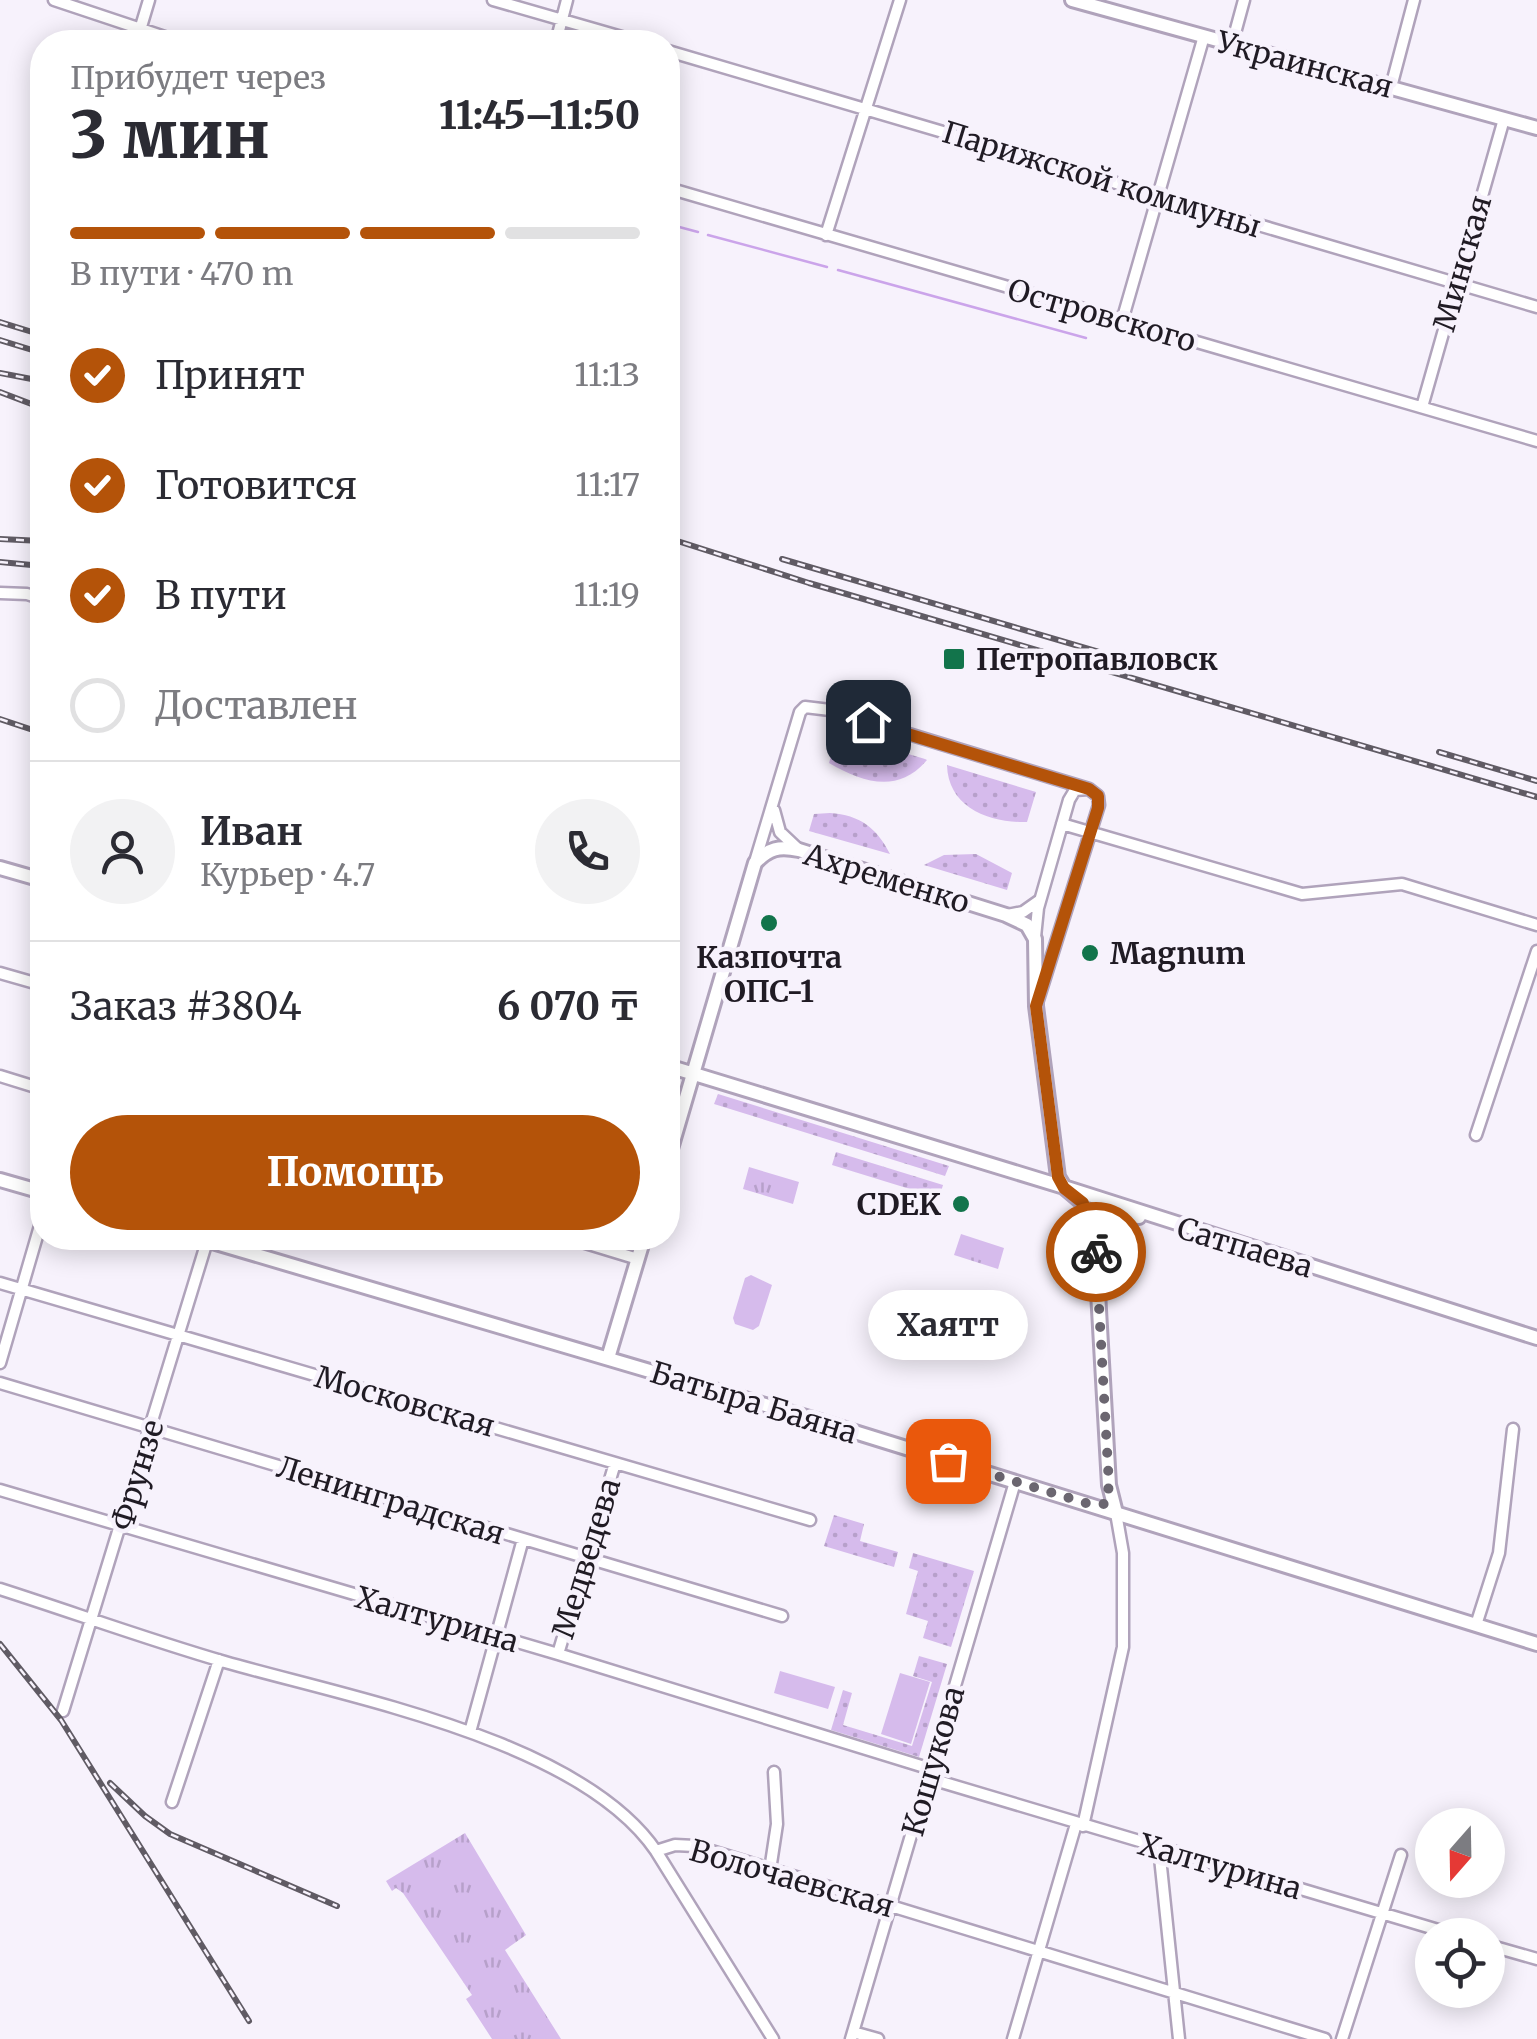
<!DOCTYPE html>
<html lang="ru">
<meta charset="utf-8">
<style>
:root{--surface:#fff;--page:#f2f2f3;--text:#2b2b33;--muted:#7c7c81;--line:#e1e1e2;--accent:#b45309}
body{margin:0;font-family:Merriweather,serif;background:var(--page);color:var(--text);height:100vh;display:flex;flex-direction:column;font-size:38px;white-space:nowrap}
*{box-sizing:border-box;margin:0}
p{font-size:32px;color:var(--muted)}
.icon{flex:none;width:55px;height:55px;fill:none;stroke:currentColor;stroke-width:2;stroke-linecap:round;stroke-linejoin:round}
.map{position:relative;flex:1;overflow:hidden}
.details{position:absolute;left:30px;top:30px;width:650px;height:1220px;display:flex;flex-direction:column;background:var(--surface);border-radius:40px;box-shadow:0 5px 25px #0003}
.details>*{flex:none}
.needle{width:65px;rotate:200deg}
.controls{position:absolute;left:1415px;top:1808px;display:grid;gap:20px}
.controls a{display:grid;place-items:center;width:90px;height:90px;border-radius:50%;background:var(--surface);box-shadow:0 5px 25px #0003;font-size:50px}
.pin{position:absolute;display:grid;place-items:center;width:85px;height:85px;color:#fff;margin:-42px;border-radius:20px;box-shadow:0 5px 15px #0006}
.courier{position:absolute;display:grid;place-items:center;width:100px;height:100px;margin:-50px;border:8px solid #b45309;border-radius:50%;background:#fff;color:#222;box-shadow:0 2px 12px #0007}
.bubble{position:absolute;height:70px;border-radius:35px;background:var(--surface);box-shadow:0 5px 25px #0003;font-size:32px;font-weight:800;line-height:70px;text-align:center}
.summary em{font-style:normal;font-weight:800}
.summary div{display:flex;flex-direction:column-reverse}
.summary{display:flex;align-items:center;justify-content:space-between;height:170px;padding:0 40px}
h1{font-size:65px;font-weight:800;line-height:75px}
.bar{display:grid;grid-template-columns:repeat(4,1fr);gap:15px 10px;align-content:center;height:120px;padding:0 40px}
.bar i{height:12px;border-radius:8px;background:var(--line)}
.bar .selected{background:var(--accent)}
.bar p{grid-column:span 4}
.line{display:flex;align-items:center;gap:25px;padding:0 40px;border-top:2px solid var(--line)}
.line div{flex:1}
.round{display:grid;place-items:center;flex:none;width:105px;height:105px;border-radius:52px;background:var(--page)}
ol{padding:0 40px;list-style:none}
li{display:flex;align-items:center;gap:30px;height:110px}
li p{margin-inline-start:auto}
li .icon{padding:10px;border-radius:50%;background:var(--accent);color:#fff;stroke-width:4}
li:last-child{color:var(--muted)}
li i{width:55px;height:55px;border:5px solid var(--line);border-radius:50%}
.primary-button{display:flex;gap:20px;margin-top:auto;padding:20px 40px}
.primary-button a{flex:1;height:115px;border-radius:60px;background:var(--accent);color:#fff;font-size:40px;font-weight:800;line-height:115px;text-align:center}
.map>svg:first-child{display:block}
.grass{fill:url(#grass-dots)}
.park{fill:url(#park-tufts)}
.garden{fill:#d6bbec}
.lines{fill:none;stroke-linecap:round;stroke-linejoin:round}
.stream{stroke:#cba4ea;stroke-width:2.5}
.minor-casing{stroke:#b0a3bb;stroke-width:15}
.tertiary-casing{stroke:#b0a3bb;stroke-width:18}
.minor{stroke:#fff;stroke-width:10}
.tertiary{stroke:#fff;stroke-width:12}
.rail-casing{stroke:#605b64;stroke-width:6}
.rail{stroke:#f7f2fc;stroke-width:2.5;stroke-dasharray:8;stroke-linecap:butt}
.done{stroke:#6b6670;stroke-width:10;stroke-dasharray:0 18}
.route{stroke:#b45309;stroke-width:12}
.poi-dot{fill:#12744b;stroke:#f7f2fc;stroke-width:4}
.labels{text-anchor:middle;dominant-baseline:central;stroke-width:9;stroke-linejoin:round;paint-order:stroke}
.street-label{font-size:30px;fill:#201b24;stroke:#f7f2fc}
.poi-label{font-size:30px;font-weight:bold;fill:#201b24;stroke:#f7f2fc;text-anchor:start}
</style>
<div class="map">
<svg width="1537" height="2039" viewBox="0 0 1537 2039">
<defs>
<pattern id="grass-dots" width="8" height="8" patternUnits="userSpaceOnUse" patternTransform="scale(2.5)"><rect width="8" height="8" fill="#d6bbec"/><path d="M2 2h.1M6 6h.1" fill="none" stroke="#b7a0ca" stroke-width="1.8" stroke-linecap="round"/></pattern>
<pattern id="park-tufts" width="24" height="20" patternUnits="userSpaceOnUse" patternTransform="scale(2.5)"><rect width="24" height="20" fill="#d6bbec"/><path d="M3 7l-1-3M5 7V3M7 7l1-3M15 17l-1-3M17 17v-4M19 17l1-3" fill="none" stroke="#b7a0ca"/></pattern>
</defs>
<rect width="100%" height="100%" fill="#f7f2fc"/>
<!-- grass -->
<path class="grass" d="M 838,733 L 925,759 L 927,760 C 898,794 864,783 829,763 Z
M 947,765 L 1036,792 L 1027,822 C 990,823 948,808 947,765 Z
M 830,813 C 860,815 877,828 890,854 L 809,831 L 814,814 Z
M 976,854 L 1012,873 L 1007,890 L 924,865 L 944,855 Z
M 718,1094 L 949,1166 L 945,1176 L 714,1104 Z
M 836,1152 L 943,1185 L 939,1198 L 832,1165 Z
M 834,1515 L 864,1524 L 860,1541 L 898,1552 L 894,1567 L 824,1546 Z
M 913,1553 L 974,1571 L 951,1647 L 923,1638 L 928,1621 L 906,1614 L 918,1571 L 909,1568 Z
M 919,1656 L 947,1664 L 919,1757 L 831,1730 L 843,1690 L 852,1693 L 843,1725 L 912,1746 L 932,1682 L 913,1676 Z"/>
<!-- park -->
<path class="park" d="M 749,1167 L 799,1182 L 793,1204 L 743,1189 Z
M 961,1234 L 1004,1248 L 998,1269 L 954,1255 Z
M 465,1833 L 526,1935 L 505,1950 L 561,2039 L 492,2039 L 466,1999 L 472,1995 L 403,1893 L 396,1888 L 392,1891 L 386,1881 Z"/>
<!-- garden -->
<path class="garden" d="M 751,1275 L 772,1285 L 759,1326 L 753,1330 L 735,1324 L 733,1318 L 745,1278 Z
M 780,1671 L 835,1687 L 828,1709 L 774,1693 Z
M 900,1673 L 930,1682 L 911,1744 L 881,1734 Z"/>
<g class="lines">
<!-- stream -->
<path class="stream" d="M 668,224 L 698,232
M 708,235 L 827,267
M 838,270 L 1086,338"/>
<defs>
<path id="minor" d="M 54,0 L 180,42
M 493,0 L 639,42
M 140,30 L 149,0
M 556,42 L 567,0
M 1232,44 L 1244,0
M 668,51 L 1537,307
M 1391,87 L 1414,0
M 668,188 L 1537,441
M 826,235 L 900,0
M 1122,321 L 1204,36
M 1422,407 L 1504,119
M 0,593 L 27,594 L 42,599
M 774,810 L 780,832 L 798,849
M 1062,824 L 1302,894 L 1402,884 L 1537,925
M 755,862 L 800,712 L 805,707 L 830,710 L 1089,789
M 1007,915 L 1023,912 L 1040,900
M 1035,937 L 1038,908 L 1069,800 L 1075,790 L 1089,789 L 1098,796 L 1099,805 L 1038,1000
M 0,973 L 42,985
M 0,1076 L 42,1089
M 1476,1135 L 1537,951
M 569,1238 L 638,1259
M 0,1283 L 810,1520
M 0,1363 L 42,1219
M 0,1383 L 782,1616
M 0,1490 L 558,1654 L 931,1769
M 0,1589 C 75,1613 149,1640 225,1662 C 351,1698 580,1740 656,1851 L 675,1845 L 695,1846 L 1325,2039
M 1476,1625 L 1499,1553 L 1513,1429
M 558,1654 L 615,1463
M 63,1711 L 208,1238
M 470,1732 L 523,1539
M 928,1778 L 1455,1935
M 172,1802 L 219,1660
M 1083,1826 L 1123,1647 L 1123,1553 L 1116,1513
M 1159,1848 L 1179,2039
M 656,1851 L 773,2039
M 770,1870 L 777,1824 L 774,1772
M 1488,1945 L 1537,1959
M 853,2032 L 878,2039
M 851,2039 L 1015,1482
M 1013,2039 L 1076,1824
M 1342,2039 L 1401,1855"/>
<path id="tertiary" d="M 1072,0 L 1537,128
M 0,868 L 42,880
M 668,1066 L 1064,1187 L 1537,1338
M 668,1159 L 755,863 C 769,848 779,846 799,850 L 1006,915 L 1027,925 L 1035,939 L 1036,1006 L 1058,1177 L 1064,1187 L 1083,1203 L 1096,1257 L 1109,1485 L 1116,1513
M 0,1180 L 42,1192
M 199,1238 L 816,1420 L 1537,1644
M 1098,1245 C 1103,1219 1114,1214 1139,1217
M 608,1358 L 644,1238"/>
</defs>
<!-- minor casing -->
<use href="#minor" class="minor-casing"/>
<!-- tertiary casing -->
<use href="#tertiary" class="tertiary-casing"/>
<!-- minor -->
<use href="#minor" class="minor"/>
<!-- tertiary -->
<use href="#tertiary" class="tertiary"/>
<defs>
<path id="rail" d="M 0,322 L 42,335
M 0,340 L 42,353
M 0,373 L 42,381
M 0,392 L 42,408
M 668,538 L 809,583 L 1537,797
M 0,539 L 42,541
M 782,559 L 1157,669
M 0,562 L 42,566
M 0,719 L 42,733
M 1439,752 L 1537,781
M 0,1644 L 61,1720 L 249,2021
M 110,1783 L 145,1816 L 170,1834 L 337,1906"/>
</defs>
<!-- rail casing -->
<use href="#rail" class="rail-casing"/>
<!-- rail -->
<use href="#rail" class="rail"/>
</g>
<g class="lines">
<!-- done -->
<path class="done" d="M 948,1461 L 1089,1504 L 1106,1504 L 1109,1485 L 1096,1252"/>
<!-- route -->
<path class="route" d="M 868,722 L 1089,789 L 1098,796 L 1098,808 L 1036,1006 L 1058,1177 L 1064,1188 L 1083,1203 L 1096,1252"/>
</g>
<!-- markers -->
<g class="poi-dot">
<rect x="942" y="647" width="24" height="24" rx="5"/>
<circle cx="769" cy="923" r="10"/>
<circle cx="1090" cy="953" r="10"/>
<circle cx="961" cy="1204" r="10"/>
</g>
<g class="labels">
<!-- street labels -->
<g class="street-label">
<text transform="translate(1305 64) rotate(15)">Украинская</text>
<text transform="translate(1102 179) rotate(17)">Парижской коммуны</text>
<text transform="translate(1462 263) rotate(-74)">Минская</text>
<text transform="translate(1102 315) rotate(16)">Островского</text>
<text transform="translate(887 878) rotate(17)">Ахременко</text>
<text transform="translate(1245 1247) rotate(17)">Сатпаева</text>
<text transform="translate(405 1401) rotate(16)">Московская</text>
<text transform="translate(754 1402) rotate(17)">Батыра Баяна</text>
<text transform="translate(137 1475) rotate(-73)">Фрунзе</text>
<text transform="translate(391 1500) rotate(17)">Ленинградская</text>
<text transform="translate(586 1558) rotate(-73)">Медведева</text>
<text transform="translate(437 1619) rotate(16)">Халтурина</text>
<text transform="translate(933 1761) rotate(-74)">Кошукова</text>
<text transform="translate(1220 1866) rotate(16)">Халтурина</text>
<text transform="translate(792 1878) rotate(16)">Волочаевская</text>
</g>
<!-- poi labels -->
<g class="poi-label">
<text x="976" y="659">Петропавловск</text>
<text x="1110" y="953">Magnum</text>
<text x="769" y="957" text-anchor="middle">Казпочта<tspan x="769" dy="34">ОПС-1</tspan></text>
<text x="941" y="1204" text-anchor="end">CDEK</text>
</g>
</g>
</svg>
<div class="controls">
<a><svg class="needle" viewBox="-14 -14 28 28"><path d="M0-13l5 13h-10z" fill="#e53935"/><path d="M0 13l5-13h-10z" fill="#7c7c81"/></svg></a>
<a><svg class="icon" aria-label="locate" viewBox="0 0 24 24"><circle cx="12" cy="12" r="6"/><path d="M12 2v4M12 18v4M2 12h4M18 12h4"/></svg></a>
</div>
<div class="pin" style="left:948px;top:1461px;background:#ea580c"><svg class="icon" aria-label="bag" viewBox="0 0 24 24"><path d="M5 8h14l-1 12H6zM9 8a3 3 0 0 1 6 0"/></svg></div>
<div class="pin" style="left:868px;top:722px;background:#1f2937"><svg class="icon" aria-label="home" viewBox="0 0 24 24"><path d="M3 11l9-7 9 7M6 9v11h12V9"/></svg></div>
<div class="courier" style="left:1096px;top:1252px"><svg class="icon" aria-label="bike" viewBox="0 0 24 24"><circle cx="6" cy="16" r="4"/><circle cx="18" cy="16" r="4"/><path d="M6 16l4-8h5l3 8M10 8l3 8H6M13 5h3"/></svg></div>
<div class="bubble" style="left:868px;top:1290px;width:160px">Хаятт</div>
<section class="details">
<div class="summary"><div><h1>3 мин</h1><p>Прибудет через</p></div><em>11:45–11:50</em></div>
<div class="bar"><i class="selected"></i><i class="selected"></i><i class="selected"></i><i></i><p>В пути · 470 m</p></div>
<ol>
<li><svg class="icon" aria-label="check" viewBox="0 0 24 24"><path d="M5 12l5 5 9-10"/></svg>Принят<p>11:13</p></li>
<li><svg class="icon" aria-label="check" viewBox="0 0 24 24"><path d="M5 12l5 5 9-10"/></svg>Готовится<p>11:17</p></li>
<li><svg class="icon" aria-label="check" viewBox="0 0 24 24"><path d="M5 12l5 5 9-10"/></svg>В пути<p>11:19</p></li>
<li><i></i>Доставлен</li>
</ol>
<div class="line" style="height:180px"><a class="round"><svg class="icon" aria-label="person" viewBox="0 0 24 24"><circle cx="12" cy="8" r="4"/><path d="M4 21q1-7 8-7t8 7"/></svg></a><div><b>Иван</b><p>Курьер · 4.7</p></div><a class="round"><svg class="icon" aria-label="phone" viewBox="0 0 24 24"><path d="M5 4h4l2 5-3 2q2 4 5 5l2-3 5 2v4C11 20 4 13 5 4z"/></svg></a></div>
<div class="line" style="height:130px"><div>Заказ #3804</div><b>6 070 ₸</b></div>
<div class="primary-button"><a>Помощь</a></div>
</section>
</div>
